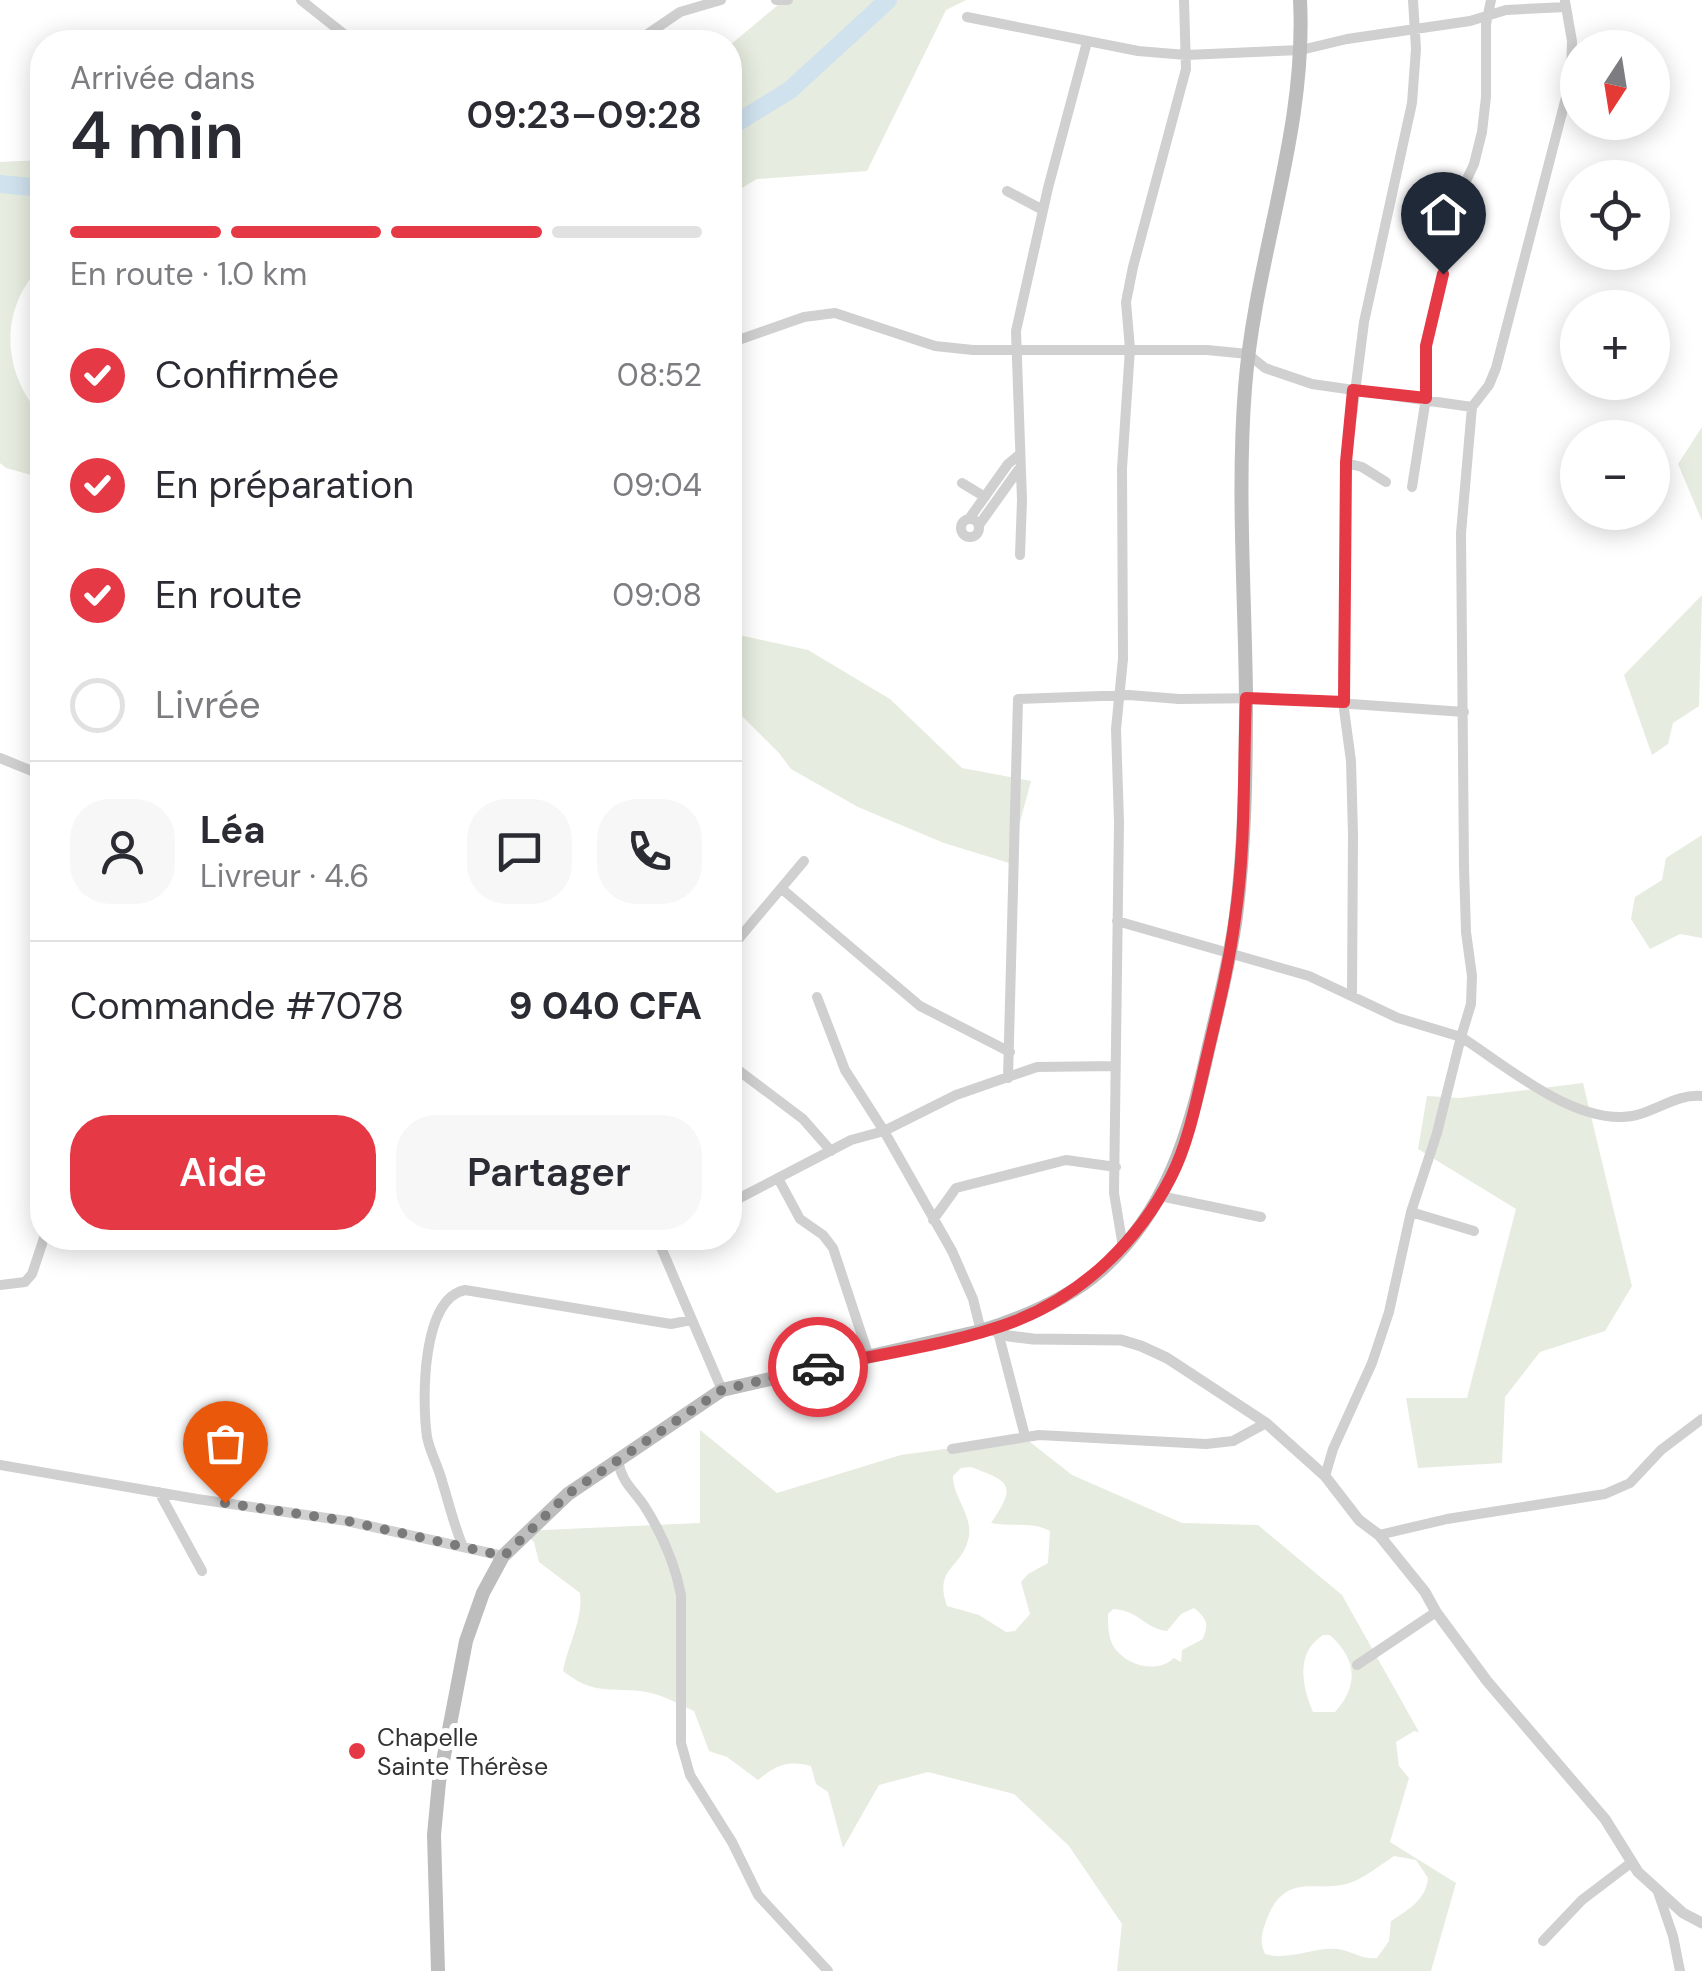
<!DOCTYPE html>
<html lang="fr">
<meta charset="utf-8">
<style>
:root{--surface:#fff;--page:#f7f7f7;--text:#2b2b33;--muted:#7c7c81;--line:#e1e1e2;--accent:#e63946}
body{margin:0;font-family:"DM Sans",sans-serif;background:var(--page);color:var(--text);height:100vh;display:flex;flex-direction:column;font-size:38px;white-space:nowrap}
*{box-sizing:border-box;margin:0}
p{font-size:32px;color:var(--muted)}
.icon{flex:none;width:55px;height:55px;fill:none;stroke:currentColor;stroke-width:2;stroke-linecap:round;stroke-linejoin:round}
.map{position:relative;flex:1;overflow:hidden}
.side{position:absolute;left:30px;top:30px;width:712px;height:1220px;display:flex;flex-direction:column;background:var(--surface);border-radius:40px;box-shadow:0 5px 25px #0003}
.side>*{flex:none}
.needle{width:65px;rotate:192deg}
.buttons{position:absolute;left:1560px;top:30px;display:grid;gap:20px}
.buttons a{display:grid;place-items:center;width:110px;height:110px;border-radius:50%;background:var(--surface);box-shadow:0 5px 25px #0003;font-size:50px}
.pin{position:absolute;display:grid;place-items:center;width:85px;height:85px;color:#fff;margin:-102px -42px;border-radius:50% 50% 50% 0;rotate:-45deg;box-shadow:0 0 10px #0007}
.pin .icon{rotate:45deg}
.courier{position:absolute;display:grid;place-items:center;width:100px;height:100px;margin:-50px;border:8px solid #e63946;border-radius:50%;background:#fff;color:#222;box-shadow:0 2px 12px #0007}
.overview em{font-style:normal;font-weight:600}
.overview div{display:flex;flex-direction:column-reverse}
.overview{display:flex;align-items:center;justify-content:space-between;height:170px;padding:0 40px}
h1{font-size:65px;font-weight:600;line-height:75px}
.bar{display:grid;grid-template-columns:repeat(4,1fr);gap:15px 10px;align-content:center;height:120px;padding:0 40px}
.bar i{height:12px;border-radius:8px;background:var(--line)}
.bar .active{background:var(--accent)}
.bar p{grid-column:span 4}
.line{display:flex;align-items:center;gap:25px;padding:0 40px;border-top:2px solid var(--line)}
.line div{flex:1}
.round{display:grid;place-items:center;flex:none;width:105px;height:105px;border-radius:40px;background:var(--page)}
ol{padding:0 40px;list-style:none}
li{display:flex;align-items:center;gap:30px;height:110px}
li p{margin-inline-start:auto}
li .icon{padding:10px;border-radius:50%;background:var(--accent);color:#fff;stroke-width:4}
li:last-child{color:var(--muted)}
li i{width:55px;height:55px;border:5px solid var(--line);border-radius:50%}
.primary-button{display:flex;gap:20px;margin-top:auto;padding:20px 40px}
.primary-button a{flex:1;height:115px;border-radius:40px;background:var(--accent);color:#fff;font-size:40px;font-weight:600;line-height:115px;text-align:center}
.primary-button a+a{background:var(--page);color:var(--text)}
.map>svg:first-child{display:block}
.green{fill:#e6ecdf;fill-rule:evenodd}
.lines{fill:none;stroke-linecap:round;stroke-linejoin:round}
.river{stroke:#cfe2ee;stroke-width:18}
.minor{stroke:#d0d0d0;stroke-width:10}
.tertiary{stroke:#d0d0d0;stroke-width:11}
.secondary{stroke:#bdbdbd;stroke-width:14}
.done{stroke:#7a7a7a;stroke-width:10;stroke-dasharray:0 18}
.route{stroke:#e63946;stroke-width:12}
.poi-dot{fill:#e63946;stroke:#fff;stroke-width:4}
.labels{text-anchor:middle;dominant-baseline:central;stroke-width:10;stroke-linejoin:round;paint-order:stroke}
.poi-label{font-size:25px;fill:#333;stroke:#fff;text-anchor:start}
</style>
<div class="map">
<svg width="1702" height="1971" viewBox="0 0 1702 1971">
<rect width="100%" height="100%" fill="#fff"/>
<!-- green -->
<path class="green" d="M 784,0 L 966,0 L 946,10 L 867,171 L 757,179 L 730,195 L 730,45 Z
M 42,160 L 42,266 C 0,305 0,372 42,416 L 42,478 L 6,468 L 0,463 L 0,162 Z
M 1702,427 L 1702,521 L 1678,464 Z
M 1702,595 L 1699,706 L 1673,723 L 1668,744 L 1652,755 L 1624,675 Z
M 730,633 L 808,650 L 890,699 L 962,768 L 1031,781 L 1009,863 L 944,843 L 858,807 L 791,769 L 779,753 L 730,704 Z
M 1702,835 L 1702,938 L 1680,934 L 1650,949 L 1631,919 L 1635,897 L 1662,880 L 1666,858 Z
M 1583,1083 L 1632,1286 L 1605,1331 L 1540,1352 L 1505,1397 L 1502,1463 L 1418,1468 L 1406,1398 L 1467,1398 L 1516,1209 L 1418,1149 L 1427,1096 L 1459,1098 Z
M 700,1430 L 777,1493 L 901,1455 L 1025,1438 L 1072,1475 L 1182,1523 L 1258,1525 L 1342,1595 L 1419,1732 L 1414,1731 L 1396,1742 L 1399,1766 L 1409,1778 L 1390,1842 L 1456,1883 L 1431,1971 L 1117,1971 L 1122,1924 L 1069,1846 L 1014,1794 L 928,1772 L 879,1785 L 843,1848 L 828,1792 L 816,1784 L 811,1766 C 788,1760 776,1765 758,1780 L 727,1757 L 709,1751 L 694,1711 C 677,1703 659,1693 640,1691 C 607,1688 592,1694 563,1671 C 568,1644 583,1621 580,1593 L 539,1562 L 534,1542 L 522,1531 L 700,1523 ZM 971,1467 C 1012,1482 1016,1486 991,1523 C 1009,1527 1034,1521 1050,1531 L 1048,1563 L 1028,1574 L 1021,1582 L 1030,1614 L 1015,1631 L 1006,1632 L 979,1615 L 947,1606 C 933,1567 963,1569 969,1536 C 972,1514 953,1497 953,1476 L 961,1468 ZM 1194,1608 C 1207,1619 1209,1622 1203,1639 L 1182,1650 L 1181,1662 L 1174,1658 C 1158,1674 1126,1666 1114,1647 C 1108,1638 1108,1625 1108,1614 L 1113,1609 C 1139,1610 1145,1629 1167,1631 L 1181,1614 ZM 1323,1635 L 1330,1635 C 1357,1660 1359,1685 1335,1712 L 1313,1712 C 1302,1686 1295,1653 1323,1635 ZM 1394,1856 L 1416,1860 L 1428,1878 C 1426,1900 1408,1910 1391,1921 L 1389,1941 L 1377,1958 C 1362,1960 1352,1951 1338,1949 C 1313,1947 1290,1961 1265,1954 C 1260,1943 1261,1936 1265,1924 C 1285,1866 1318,1897 1355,1881 C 1368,1875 1382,1864 1394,1856 Z"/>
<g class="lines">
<!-- river -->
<path class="river" d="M 730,127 L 790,90 L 888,0
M 0,184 L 42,188"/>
<!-- minor -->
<path class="minor" d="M 301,0 L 354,42
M 776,0 L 788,0
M 967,17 L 1138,51 L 1186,55 L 1301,50 L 1347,39 L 1470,21 L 1506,10 L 1566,7
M 636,42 L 680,12 L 721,0
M 1007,191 L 1043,210
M 730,343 L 804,317 L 835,313 L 935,346 L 973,350 L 1207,350 L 1248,354 L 1265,368 L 1312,384 L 1472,407 L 1461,533 L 1464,867 L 1466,932 L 1472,976 L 1471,1004 L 1461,1037 L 1398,1018 L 1309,976 L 1117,921
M 1472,407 L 1489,385 L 1496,368 L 1571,78 L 1572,41 L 1565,1
M 1346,463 L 1362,467 L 1386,482
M 962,483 L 985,497
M 1412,487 L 1426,398 L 1426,346 L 1461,192 L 1474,164 L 1482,132 L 1486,97 L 1486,24 L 1491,0
M961 528a9 9 0 1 1 18 0a9 9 0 1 1-18 0Z
M 969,519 L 1008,464 L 1020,454
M 979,525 L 1019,469
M 1020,555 L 1022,500 L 1016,331 L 1048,188 L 1087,42
M 0,758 L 42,775
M 782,889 L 920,1006 L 1010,1052
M 730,949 L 804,861
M 1352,994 L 1353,835 L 1351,761 L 1343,702 L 1346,463 L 1364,322 L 1412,103 L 1416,49 L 1413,0
M 817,997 L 845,1070 L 884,1131 L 952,1251 L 973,1299 L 981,1331
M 730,1064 L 803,1119 L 831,1151
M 1008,1078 L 1018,699 L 1129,695 L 1179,699 L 1265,698 L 1464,712
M 779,1180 L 800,1219 L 823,1235 L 833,1248 L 869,1357
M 1160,1196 L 1261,1217
M 730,1203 L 851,1140 L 884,1131 L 956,1095 L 1037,1067 L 1115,1066
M 1411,1212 L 1474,1231
M 933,1220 L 956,1188 L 1066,1160 L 1116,1167
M 657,1238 L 722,1390
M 1123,1247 L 1114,1193 L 1119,822 L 1116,729 L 1123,659 L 1122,468 L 1130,349 L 1126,302 L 1133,267 L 1186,69 L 1184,0
M 0,1285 L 25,1282 L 32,1274 L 44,1238
M 998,1332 L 1025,1436
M 952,1449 L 1039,1435 L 1206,1444 L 1233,1441 L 1266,1423
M 618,1461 C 622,1483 634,1490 645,1507 C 662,1534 675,1564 681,1595 L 681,1743 L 690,1775 L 732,1842 L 758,1895 L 828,1971
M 0,1465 L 197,1499 L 347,1521 L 503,1556
M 1325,1476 L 1333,1449 L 1372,1363 L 1389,1312 L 1411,1212 L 1437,1133 L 1461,1037 C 1505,1065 1565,1117 1620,1117 C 1649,1118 1673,1093 1702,1096
M 159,1492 L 202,1571
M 1379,1535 L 1447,1519 L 1605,1494 L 1630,1483 L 1661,1450 L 1702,1419
M 463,1547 C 454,1525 449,1504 442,1481 C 438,1466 430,1452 427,1437 C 422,1402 421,1299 465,1290 L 671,1324 L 691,1320
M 1357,1665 L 1436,1612
M 1658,1892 L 1673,1936 L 1680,1971
M 1543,1941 L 1582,1900 L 1632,1862"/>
<!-- tertiary -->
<path class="tertiary" d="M 989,1329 L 1009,1336 L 1033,1339 L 1121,1340 L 1141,1346 L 1167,1358 L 1266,1423 L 1325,1476 L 1359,1520 L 1379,1535 L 1425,1592 L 1436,1612 L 1487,1681 L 1605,1819 L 1638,1872 L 1683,1913 L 1702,1923"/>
<!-- secondary -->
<path class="secondary" d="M 438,1971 L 434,1835 L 439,1782 L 466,1641 L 483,1593 L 503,1556 L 568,1494 L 722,1390 L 981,1331 C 1023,1318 1067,1300 1101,1270 C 1167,1211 1190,1133 1208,1050 C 1218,1006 1230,961 1236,916 C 1245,845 1246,770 1246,697 C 1245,595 1237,490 1245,388 C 1255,256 1307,133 1300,0"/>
</g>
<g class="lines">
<!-- done -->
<path class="done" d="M 225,1503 L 347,1521 L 504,1556 L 568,1494 L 722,1390 L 818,1367"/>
<!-- route -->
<path class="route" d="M 818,1367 C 881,1354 959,1343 1018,1320 C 1084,1293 1139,1240 1171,1177 C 1189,1142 1197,1098 1206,1060 C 1217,1013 1229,966 1235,918 C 1246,845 1243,771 1246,698 L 1344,702 L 1346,462 L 1353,390 L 1426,398 L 1426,346 L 1443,274"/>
</g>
<!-- markers -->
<circle class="poi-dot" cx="357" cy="1751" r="10"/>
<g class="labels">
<!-- poi labels -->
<g class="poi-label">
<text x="377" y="1737">Chapelle<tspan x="377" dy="29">Sainte Thérèse</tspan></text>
</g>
</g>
</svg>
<div class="buttons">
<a><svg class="needle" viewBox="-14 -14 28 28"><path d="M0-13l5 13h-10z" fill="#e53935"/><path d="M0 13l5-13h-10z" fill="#7c7c81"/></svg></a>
<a><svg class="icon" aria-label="locate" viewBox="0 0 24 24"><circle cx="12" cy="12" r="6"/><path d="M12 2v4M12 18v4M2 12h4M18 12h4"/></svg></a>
<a>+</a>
<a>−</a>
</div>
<div class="pin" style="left:225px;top:1503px;background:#ea580c"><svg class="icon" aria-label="bag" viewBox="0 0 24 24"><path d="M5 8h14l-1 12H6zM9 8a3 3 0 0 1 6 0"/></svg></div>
<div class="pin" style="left:1443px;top:274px;background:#1f2937"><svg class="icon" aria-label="home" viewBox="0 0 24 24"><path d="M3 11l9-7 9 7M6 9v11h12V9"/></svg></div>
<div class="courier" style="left:818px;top:1367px"><svg class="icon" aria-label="car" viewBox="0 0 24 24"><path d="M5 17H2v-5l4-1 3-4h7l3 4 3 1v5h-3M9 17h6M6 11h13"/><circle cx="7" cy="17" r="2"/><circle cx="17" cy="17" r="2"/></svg></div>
<section class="side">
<div class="overview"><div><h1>4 min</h1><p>Arrivée dans</p></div><em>09:23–09:28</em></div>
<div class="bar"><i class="active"></i><i class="active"></i><i class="active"></i><i></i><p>En route · 1.0 km</p></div>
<ol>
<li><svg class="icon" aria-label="check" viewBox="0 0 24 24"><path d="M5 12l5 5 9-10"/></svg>Confirmée<p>08:52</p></li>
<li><svg class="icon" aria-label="check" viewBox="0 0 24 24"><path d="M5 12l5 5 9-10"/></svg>En préparation<p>09:04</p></li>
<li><svg class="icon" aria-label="check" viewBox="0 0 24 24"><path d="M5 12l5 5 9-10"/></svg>En route<p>09:08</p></li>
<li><i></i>Livrée</li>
</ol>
<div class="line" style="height:180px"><a class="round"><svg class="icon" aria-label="person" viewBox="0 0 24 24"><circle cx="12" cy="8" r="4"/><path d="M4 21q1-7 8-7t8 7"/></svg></a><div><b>Léa</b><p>Livreur · 4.6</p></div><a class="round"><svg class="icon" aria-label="chat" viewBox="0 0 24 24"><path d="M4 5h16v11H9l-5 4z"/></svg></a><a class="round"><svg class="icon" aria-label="phone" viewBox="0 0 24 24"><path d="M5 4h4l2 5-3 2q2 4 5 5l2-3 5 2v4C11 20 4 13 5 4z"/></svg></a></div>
<div class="line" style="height:130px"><div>Commande #7078</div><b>9 040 CFA</b></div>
<div class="primary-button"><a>Aide</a><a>Partager</a></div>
</section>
</div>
